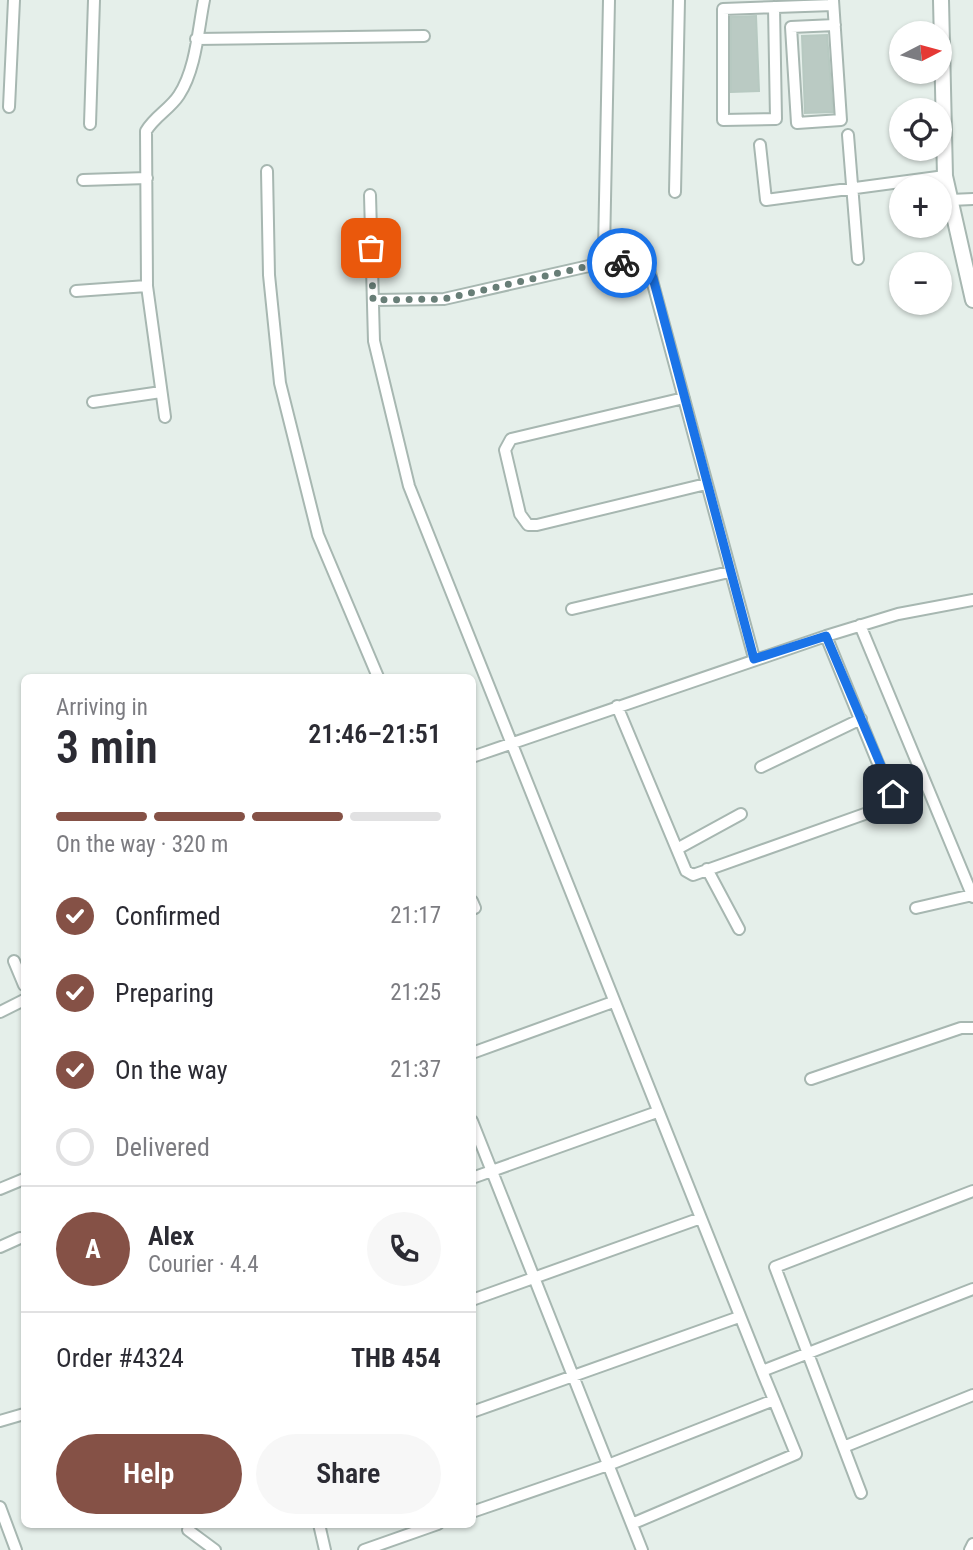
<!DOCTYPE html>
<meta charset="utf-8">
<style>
:root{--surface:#fff;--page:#f7f7f7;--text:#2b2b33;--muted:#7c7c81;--line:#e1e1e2;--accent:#855146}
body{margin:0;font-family:"Roboto Condensed",sans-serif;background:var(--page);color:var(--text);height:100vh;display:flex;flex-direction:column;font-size:26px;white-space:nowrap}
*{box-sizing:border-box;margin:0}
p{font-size:23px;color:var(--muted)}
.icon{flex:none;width:38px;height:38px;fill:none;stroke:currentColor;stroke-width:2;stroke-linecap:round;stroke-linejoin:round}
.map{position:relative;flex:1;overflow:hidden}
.side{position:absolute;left:21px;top:674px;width:455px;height:854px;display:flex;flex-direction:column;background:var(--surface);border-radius:10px;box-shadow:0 2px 5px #0004}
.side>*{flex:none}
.needle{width:46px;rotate:84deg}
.fabs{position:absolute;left:889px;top:21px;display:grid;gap:14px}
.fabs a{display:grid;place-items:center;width:63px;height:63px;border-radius:50%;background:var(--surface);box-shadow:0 2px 5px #0004;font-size:35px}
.pin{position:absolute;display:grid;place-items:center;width:60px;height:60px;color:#fff;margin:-30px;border-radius:14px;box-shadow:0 4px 10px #0006}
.courier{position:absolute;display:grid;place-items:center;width:70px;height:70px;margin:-35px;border:5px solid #1a73e8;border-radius:50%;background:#fff;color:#222;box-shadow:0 2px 9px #0007}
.overview em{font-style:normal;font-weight:600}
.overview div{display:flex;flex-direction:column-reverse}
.overview{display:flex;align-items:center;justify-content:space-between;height:119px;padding:0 35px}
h1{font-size:46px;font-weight:600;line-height:52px}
.bar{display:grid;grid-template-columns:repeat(4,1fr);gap:10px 7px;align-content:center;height:84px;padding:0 35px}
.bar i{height:9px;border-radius:5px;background:var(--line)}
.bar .on{background:var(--accent)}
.bar p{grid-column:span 4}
.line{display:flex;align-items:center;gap:18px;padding:0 35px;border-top:2px solid var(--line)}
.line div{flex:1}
.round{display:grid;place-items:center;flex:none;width:74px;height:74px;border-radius:37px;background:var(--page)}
ol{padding:0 35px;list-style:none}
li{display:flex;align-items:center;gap:21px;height:77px}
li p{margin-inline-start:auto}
li .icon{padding:7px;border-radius:50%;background:var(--accent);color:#fff;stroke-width:4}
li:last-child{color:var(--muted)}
li i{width:38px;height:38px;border:4px solid var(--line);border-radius:50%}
.primary-button{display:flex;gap:14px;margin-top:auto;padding:14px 35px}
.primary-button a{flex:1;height:80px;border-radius:42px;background:var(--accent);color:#fff;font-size:28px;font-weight:600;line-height:80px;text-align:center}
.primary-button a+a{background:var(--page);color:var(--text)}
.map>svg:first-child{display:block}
.building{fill:#bacac3;stroke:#b7c9c1;stroke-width:2}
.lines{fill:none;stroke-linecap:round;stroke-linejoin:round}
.minor-casing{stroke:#a7b7b1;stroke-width:14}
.tertiary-casing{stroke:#a7b7b1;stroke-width:18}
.minor{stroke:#fff;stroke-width:10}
.tertiary{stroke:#fff;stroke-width:14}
.done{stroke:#687e77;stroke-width:7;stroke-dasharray:0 12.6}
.route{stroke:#1a73e8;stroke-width:9}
</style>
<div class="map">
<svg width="973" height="1550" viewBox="0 0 973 1550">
<rect width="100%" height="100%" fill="#e5efea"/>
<!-- building -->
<path class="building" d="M 756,16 L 759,91 L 731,92 L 731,17 Z
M 827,35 L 833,112 L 805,113 L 802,36 Z"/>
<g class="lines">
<defs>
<path id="minor" d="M 609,0 L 604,250 C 611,272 634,258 649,269 L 754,658
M 833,0 L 841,120 L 797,123 L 791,27 L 835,25
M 774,7 L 776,119 L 723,120 L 723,9 L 833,5
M 196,39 L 424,36
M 9,107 L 14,0
M 90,124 L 94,0
M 848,135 L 858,259
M 760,145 L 766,200 L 945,176
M 267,171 L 269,275 L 280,383 L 318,535 L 378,677
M 83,180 L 147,178
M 675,192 L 679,0
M 370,195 L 374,341 L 409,486 L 762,1371
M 950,200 L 973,199
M 76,291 L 147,286
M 373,300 L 444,299 L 611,261
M 684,398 L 511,439 L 505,450 L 520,514 L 528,525 L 537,525 L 706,484
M 93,402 L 161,392
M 165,417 L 147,286 L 146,131 C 155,116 170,109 179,95 C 196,69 198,30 204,0
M 572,609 L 729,572
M 860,625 L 973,897
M 617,706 L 686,871 L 693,875 L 890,805 L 893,800 L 826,636
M 472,757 L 826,636 L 898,614 L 973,600
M 761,767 L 861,719
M 677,849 L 741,814
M 707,869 L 739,929
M 472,901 L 475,908
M 916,908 L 972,895
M 14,961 L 24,985
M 0,1012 L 24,1000
M 472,1053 L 613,1002
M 811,1079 L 961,1028 L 973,1028
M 472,1121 L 642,1550
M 472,1178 L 657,1112
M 0,1189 L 24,1179
M 0,1247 L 20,1238
M 472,1300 L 701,1218
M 472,1412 L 739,1317
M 0,1421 L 24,1414
M 846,1446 L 973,1395
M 861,1493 L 775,1267 L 973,1191
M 0,1507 L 16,1550
M 472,1512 L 608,1465 L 774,1400 L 762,1371 L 973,1289
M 634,1523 L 796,1454 L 774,1400
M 319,1524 L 325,1550
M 188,1530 L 215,1550
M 364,1550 L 438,1524
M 970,1550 L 973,1544"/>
<path id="tertiary" d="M 941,0 L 945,176 L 973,300"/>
</defs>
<!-- minor casing -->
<use href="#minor" class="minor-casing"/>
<!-- tertiary casing -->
<use href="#tertiary" class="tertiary-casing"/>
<!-- minor -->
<use href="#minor" class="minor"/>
<!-- tertiary -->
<use href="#tertiary" class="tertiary"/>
</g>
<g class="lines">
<!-- done -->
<path class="done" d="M 371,248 L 373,300 L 444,299 L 611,261 L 622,263"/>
<!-- route -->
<path class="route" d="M 622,263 C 637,264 647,262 653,278 L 754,659 L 826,636 L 893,794"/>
</g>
</svg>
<div class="fabs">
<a><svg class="needle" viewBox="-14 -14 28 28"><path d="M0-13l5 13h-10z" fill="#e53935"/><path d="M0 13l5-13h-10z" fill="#7c7c81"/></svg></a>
<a><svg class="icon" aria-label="locate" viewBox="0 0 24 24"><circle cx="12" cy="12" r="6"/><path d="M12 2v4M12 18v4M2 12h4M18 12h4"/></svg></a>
<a>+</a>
<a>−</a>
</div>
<div class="pin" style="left:371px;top:248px;background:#ea580c"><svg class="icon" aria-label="bag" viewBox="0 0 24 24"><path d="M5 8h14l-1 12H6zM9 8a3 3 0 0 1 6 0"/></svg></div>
<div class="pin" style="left:893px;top:794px;background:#1f2937"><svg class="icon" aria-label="home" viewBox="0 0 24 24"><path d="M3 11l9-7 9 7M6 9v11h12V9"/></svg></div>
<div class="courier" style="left:622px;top:263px"><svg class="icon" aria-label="bike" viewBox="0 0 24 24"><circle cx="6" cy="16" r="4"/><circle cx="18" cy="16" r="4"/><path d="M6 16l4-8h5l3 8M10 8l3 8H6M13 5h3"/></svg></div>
<section class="side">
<div class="overview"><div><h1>3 min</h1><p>Arriving in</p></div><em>21:46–21:51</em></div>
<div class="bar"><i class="on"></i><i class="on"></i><i class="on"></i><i></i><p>On the way · 320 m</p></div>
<ol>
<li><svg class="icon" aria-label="check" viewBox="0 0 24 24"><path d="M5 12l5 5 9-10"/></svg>Confirmed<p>21:17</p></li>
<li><svg class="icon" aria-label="check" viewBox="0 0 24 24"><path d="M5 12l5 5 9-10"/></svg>Preparing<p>21:25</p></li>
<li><svg class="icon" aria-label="check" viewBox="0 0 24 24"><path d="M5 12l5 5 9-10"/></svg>On the way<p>21:37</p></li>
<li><i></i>Delivered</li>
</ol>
<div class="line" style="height:126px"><b class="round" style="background:var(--accent);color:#fff">A</b><div><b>Alex</b><p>Courier · 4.4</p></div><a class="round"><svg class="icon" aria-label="phone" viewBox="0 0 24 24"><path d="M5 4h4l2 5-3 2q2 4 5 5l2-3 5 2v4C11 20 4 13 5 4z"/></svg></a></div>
<div class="line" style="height:91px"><div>Order #4324</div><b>THB 454</b></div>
<div class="primary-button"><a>Help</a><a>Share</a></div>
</section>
</div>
